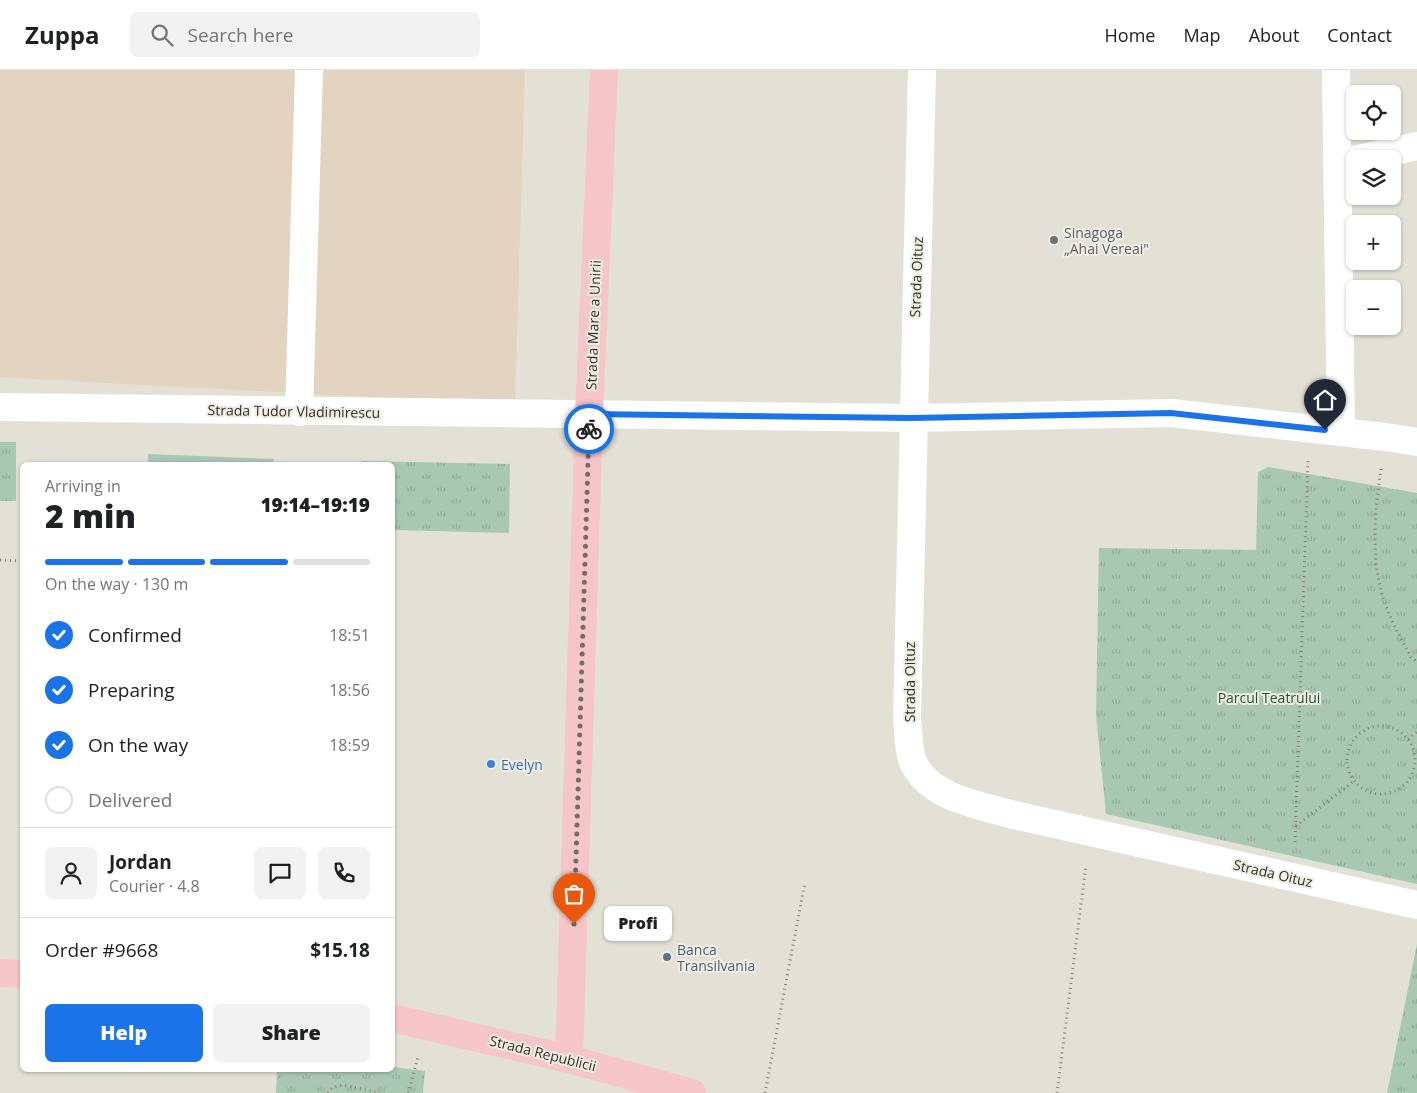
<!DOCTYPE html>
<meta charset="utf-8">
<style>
:root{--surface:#fff;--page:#f2f2f2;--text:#202124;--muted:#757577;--line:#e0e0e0;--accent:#1a73e8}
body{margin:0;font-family:"Open Sans",sans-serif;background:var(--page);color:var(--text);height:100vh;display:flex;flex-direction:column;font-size:19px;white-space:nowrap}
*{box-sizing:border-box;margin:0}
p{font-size:16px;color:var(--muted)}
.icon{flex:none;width:28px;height:28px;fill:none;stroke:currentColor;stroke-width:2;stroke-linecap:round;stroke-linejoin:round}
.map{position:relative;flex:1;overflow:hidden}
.panel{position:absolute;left:20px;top:392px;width:375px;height:610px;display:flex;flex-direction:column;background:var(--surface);border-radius:8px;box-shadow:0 1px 4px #0004}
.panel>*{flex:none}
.fabs{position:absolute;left:1346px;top:15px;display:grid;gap:10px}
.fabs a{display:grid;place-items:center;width:55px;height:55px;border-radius:8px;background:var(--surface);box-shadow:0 1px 4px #0004;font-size:25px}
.pin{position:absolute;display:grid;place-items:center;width:42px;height:42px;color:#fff;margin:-51px -21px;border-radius:50% 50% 50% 0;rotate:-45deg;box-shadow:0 0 5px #0007}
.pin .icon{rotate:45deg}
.courier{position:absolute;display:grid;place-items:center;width:50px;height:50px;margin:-25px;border:4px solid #1a73e8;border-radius:50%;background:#fff;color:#222;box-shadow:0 1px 6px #0007}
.bubble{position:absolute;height:35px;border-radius:8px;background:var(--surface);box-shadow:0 1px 4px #0004;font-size:16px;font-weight:800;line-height:35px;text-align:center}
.head em{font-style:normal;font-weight:800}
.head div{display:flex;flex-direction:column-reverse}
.head{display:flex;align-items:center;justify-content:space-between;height:85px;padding:0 25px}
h1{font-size:32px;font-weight:800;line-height:38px}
.bar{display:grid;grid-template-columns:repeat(4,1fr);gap:8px 5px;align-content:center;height:60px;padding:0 25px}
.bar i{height:6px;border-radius:4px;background:var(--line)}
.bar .selected{background:var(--accent)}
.bar p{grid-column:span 4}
.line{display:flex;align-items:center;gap:12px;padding:0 25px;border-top:1px solid var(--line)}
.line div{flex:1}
.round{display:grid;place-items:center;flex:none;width:52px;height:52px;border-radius:8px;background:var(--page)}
ol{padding:0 25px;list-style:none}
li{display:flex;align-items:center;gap:15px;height:55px}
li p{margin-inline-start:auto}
li .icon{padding:5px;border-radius:50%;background:var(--accent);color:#fff;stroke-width:4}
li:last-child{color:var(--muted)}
li i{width:28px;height:28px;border:2px solid var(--line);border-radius:50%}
.action{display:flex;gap:10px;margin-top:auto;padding:10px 25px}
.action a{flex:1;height:58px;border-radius:8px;background:var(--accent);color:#fff;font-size:20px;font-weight:800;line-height:58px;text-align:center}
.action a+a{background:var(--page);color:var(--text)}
header{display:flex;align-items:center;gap:30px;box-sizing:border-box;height:70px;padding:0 25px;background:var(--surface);border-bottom:1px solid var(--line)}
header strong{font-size:24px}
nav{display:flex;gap:28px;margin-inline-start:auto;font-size:18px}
.search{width:350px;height:45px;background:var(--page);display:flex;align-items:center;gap:12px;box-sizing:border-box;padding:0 18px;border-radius:8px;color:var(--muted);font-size:19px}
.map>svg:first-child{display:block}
.commercial{fill:#e3d3c1}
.grass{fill:url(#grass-tufts)}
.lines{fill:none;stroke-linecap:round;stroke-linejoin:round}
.path{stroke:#827f78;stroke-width:3;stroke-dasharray:1 4;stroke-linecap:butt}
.minor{stroke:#fff;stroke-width:28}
.major{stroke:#f7c6c8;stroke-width:28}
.done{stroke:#706e67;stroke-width:5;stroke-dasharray:0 9}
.route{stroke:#1a73e8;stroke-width:6}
.worship-dot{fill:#6b7280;stroke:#f0ede2;stroke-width:2}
.shop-dot{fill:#3f7fe0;stroke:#f0ede2;stroke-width:2}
.service-dot{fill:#5c6f8a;stroke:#f0ede2;stroke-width:2}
.labels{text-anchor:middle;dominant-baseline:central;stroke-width:4;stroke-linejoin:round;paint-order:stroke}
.worship-label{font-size:14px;fill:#5b616d;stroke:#f0ede2;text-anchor:start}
.street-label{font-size:14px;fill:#32302c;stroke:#f0ede2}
.park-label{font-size:14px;fill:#195936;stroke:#f0ede2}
.shop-label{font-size:14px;fill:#366cbe;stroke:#f0ede2;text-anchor:start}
.service-label{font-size:14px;fill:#4e5e75;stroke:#f0ede2;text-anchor:start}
</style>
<header>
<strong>Zuppa</strong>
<div class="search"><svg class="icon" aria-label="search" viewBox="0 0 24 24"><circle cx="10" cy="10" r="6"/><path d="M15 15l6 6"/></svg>Search here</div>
<nav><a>Home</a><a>Map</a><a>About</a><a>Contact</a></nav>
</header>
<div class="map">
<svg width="1417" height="1023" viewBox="0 0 1417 1023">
<defs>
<pattern id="grass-tufts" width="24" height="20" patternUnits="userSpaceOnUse" patternTransform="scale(1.25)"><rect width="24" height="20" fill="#a9c8b3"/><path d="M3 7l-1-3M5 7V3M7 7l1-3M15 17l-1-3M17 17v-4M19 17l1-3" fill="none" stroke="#92ac9a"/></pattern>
</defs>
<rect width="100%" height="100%" fill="#e3e0d5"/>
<!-- commercial -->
<path class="commercial" d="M 0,0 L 525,0 L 515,335 L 0,307 Z"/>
<!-- grass -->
<path class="grass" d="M 0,372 L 16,372 L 16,431 L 0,431 Z
M 148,384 L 274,389 L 273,395 L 148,395 Z
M 361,391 L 510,394 L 509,463 L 393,460 L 392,395 L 361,395 Z
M 1268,397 L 1417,423 L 1417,814 L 1106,744 L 1096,645 L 1099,478 L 1256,480 L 1258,402 Z
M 1417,874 L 1417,1023 L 1387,1023 Z
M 393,997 L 425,1001 L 423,1023 L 276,1023 L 277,1000 L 392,1000 Z"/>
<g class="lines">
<!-- path -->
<path class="path" d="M 1381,399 C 1374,448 1369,500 1390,546 C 1396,560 1404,574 1411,587 L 1417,592
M 0,490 L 22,491
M1347 690a34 34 0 1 1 68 0a34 34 0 1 1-68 0Z
M 1408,669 L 1417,662
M 1296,756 L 1354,711
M 1295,772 L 1308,391
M 328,1023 L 332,1018 L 343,1015 L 380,1023
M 408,1023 L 418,987
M 765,1023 L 805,812
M 1057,1023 L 1086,795"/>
<!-- minor -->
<path class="minor" d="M 922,0 L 907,649 C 909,662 908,681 913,692 C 930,728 976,734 1010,744 L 1417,835
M 1336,0 L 1341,362
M 1359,89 L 1417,76
M 0,337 L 912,348 L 1171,343 L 1385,367 L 1417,372
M 299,342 L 309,0"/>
<!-- major -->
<path class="major" d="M 0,903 L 22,904
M 392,948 L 569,989 L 692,1023
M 569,989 L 589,344 L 604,0"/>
</g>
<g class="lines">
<!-- done -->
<path class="done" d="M 574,854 L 589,359"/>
<!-- route -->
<path class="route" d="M 589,359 L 589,344 L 912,348 L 1171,343 L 1325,360"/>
</g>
<!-- markers -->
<circle class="worship-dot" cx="1054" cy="170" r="5"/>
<circle class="shop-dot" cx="491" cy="694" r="5"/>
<circle class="service-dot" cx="667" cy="887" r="5"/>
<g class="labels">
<!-- worship labels -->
<g class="worship-label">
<text x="1064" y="162">Sinagoga<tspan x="1064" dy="16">„Ahai Vereai"</tspan></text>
</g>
<!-- street labels -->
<g class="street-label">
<text transform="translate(916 207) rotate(-88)">Strada Oituz</text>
<text transform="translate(593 255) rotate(-88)">Strada Mare a Unirii</text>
<text transform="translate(294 341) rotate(1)">Strada Tudor Vladimirescu</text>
<text transform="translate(909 612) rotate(-90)">Strada Oituz</text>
<text transform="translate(1273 803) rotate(13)">Strada Oituz</text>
<text transform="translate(543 983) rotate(14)">Strada Republicii</text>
</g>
<!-- park labels -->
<g class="park-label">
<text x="1269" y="627">Parcul Teatrului</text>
</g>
<!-- shop labels -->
<g class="shop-label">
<text x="501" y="694">Evelyn</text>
</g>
<!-- service labels -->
<g class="service-label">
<text x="677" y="879">Banca<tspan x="677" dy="16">Transilvania</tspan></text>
</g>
</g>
</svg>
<div class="fabs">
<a><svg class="icon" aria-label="locate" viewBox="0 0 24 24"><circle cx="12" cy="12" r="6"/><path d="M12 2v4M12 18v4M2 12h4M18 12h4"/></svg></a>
<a><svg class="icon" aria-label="layers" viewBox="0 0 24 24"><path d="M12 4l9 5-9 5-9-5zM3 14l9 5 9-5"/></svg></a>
<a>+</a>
<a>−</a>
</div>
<div class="pin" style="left:574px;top:854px;background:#ea580c"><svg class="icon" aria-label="bag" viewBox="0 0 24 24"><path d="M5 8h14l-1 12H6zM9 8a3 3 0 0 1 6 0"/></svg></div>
<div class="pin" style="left:1325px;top:360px;background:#1f2937"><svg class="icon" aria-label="home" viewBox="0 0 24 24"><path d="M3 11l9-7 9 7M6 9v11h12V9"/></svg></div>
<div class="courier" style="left:589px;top:359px"><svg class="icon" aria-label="bike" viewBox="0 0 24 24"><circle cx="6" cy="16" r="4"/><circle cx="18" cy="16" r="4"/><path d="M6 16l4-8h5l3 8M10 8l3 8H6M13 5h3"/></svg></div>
<div class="bubble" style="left:604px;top:836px;width:68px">Profi</div>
<section class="panel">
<div class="head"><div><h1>2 min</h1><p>Arriving in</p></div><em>19:14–19:19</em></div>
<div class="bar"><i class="selected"></i><i class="selected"></i><i class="selected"></i><i></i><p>On the way · 130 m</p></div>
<ol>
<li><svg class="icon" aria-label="check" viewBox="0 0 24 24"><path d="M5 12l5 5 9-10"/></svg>Confirmed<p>18:51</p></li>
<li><svg class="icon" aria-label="check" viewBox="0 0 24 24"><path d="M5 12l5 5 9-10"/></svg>Preparing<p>18:56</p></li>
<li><svg class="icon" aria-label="check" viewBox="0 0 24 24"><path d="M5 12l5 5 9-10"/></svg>On the way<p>18:59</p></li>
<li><i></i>Delivered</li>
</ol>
<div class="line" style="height:90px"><a class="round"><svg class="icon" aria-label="person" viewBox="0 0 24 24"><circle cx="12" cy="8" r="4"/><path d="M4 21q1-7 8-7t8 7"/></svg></a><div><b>Jordan</b><p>Courier · 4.8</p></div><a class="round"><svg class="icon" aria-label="chat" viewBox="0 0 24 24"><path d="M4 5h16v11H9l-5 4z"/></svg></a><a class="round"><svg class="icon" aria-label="phone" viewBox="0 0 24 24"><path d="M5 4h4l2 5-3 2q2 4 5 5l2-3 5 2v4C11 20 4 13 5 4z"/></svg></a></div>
<div class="line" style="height:65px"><div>Order #9668</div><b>$15.18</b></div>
<div class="action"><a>Help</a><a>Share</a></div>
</section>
</div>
